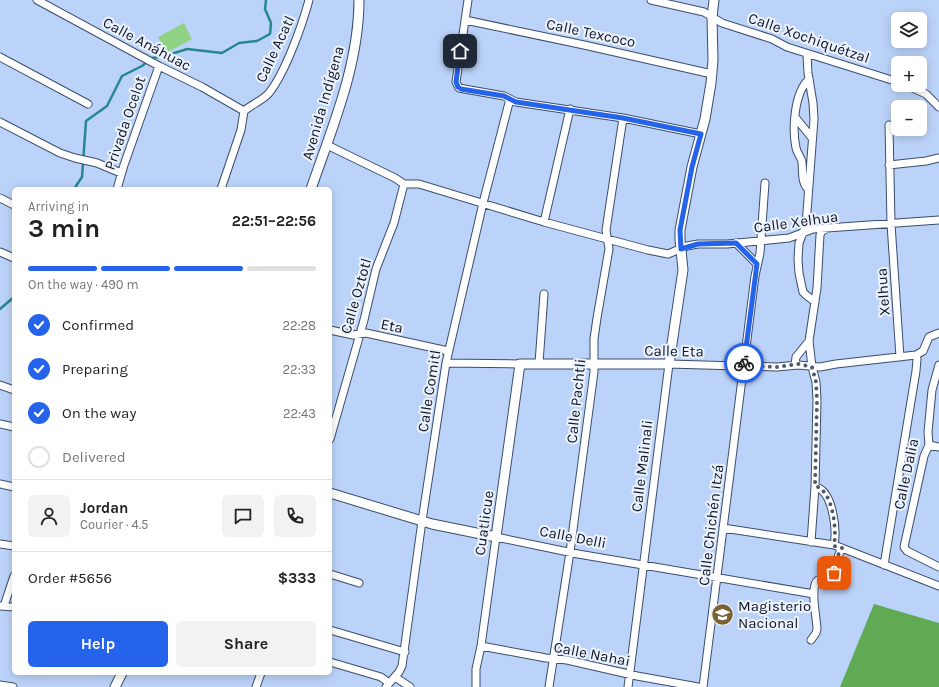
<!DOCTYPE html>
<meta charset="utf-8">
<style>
:root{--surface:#fff;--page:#f2f2f2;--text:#222;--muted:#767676;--line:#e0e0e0;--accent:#2563eb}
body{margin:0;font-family:Karla,sans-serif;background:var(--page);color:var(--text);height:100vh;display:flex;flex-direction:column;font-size:15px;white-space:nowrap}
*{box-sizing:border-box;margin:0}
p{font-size:13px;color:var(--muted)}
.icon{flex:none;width:22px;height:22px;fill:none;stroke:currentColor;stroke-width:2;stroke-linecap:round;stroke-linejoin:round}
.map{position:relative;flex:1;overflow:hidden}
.side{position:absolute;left:12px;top:187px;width:320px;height:488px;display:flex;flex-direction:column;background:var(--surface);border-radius:6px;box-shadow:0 2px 10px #0003}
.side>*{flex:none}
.controls{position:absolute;left:891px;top:12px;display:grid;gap:8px}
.controls a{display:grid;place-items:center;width:36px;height:36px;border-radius:6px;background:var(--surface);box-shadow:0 2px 10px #0003;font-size:20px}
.pin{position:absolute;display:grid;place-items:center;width:34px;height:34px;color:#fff;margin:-17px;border-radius:8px;box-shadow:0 2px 6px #0006}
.courier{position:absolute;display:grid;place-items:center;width:40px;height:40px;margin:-20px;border:3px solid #2563eb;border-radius:50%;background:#fff;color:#222;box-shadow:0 1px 5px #0007}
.overview em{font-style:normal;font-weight:700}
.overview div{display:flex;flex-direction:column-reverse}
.overview{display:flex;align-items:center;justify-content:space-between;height:68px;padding:0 16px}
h1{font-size:26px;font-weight:700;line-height:30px}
.bar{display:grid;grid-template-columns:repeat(4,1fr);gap:6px 4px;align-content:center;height:48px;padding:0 16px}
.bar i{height:5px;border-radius:3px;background:var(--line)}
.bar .selected{background:var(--accent)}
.bar p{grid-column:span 4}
.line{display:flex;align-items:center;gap:10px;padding:0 16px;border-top:1px solid var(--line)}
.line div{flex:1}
.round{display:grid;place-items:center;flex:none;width:42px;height:42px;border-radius:6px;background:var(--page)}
ol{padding:0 16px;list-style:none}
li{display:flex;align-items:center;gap:12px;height:44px}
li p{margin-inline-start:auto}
li .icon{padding:4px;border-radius:50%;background:var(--accent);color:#fff;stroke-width:4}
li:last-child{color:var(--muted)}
li i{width:22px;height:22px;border:2px solid var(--line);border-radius:50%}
.button{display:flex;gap:8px;margin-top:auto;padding:8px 16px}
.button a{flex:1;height:46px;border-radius:6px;background:var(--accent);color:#fff;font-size:16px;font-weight:700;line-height:46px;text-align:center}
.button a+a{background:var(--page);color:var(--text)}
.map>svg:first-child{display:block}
.green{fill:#8fd284}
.forest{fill:#5faa53}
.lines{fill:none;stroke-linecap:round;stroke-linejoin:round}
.stream{stroke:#27878d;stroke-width:2.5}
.minor-casing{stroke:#3a4d6d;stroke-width:9}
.tertiary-casing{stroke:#3a4d6d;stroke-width:11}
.minor{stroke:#fff;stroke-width:7}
.tertiary{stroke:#fff;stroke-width:9}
.done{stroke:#4b586e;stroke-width:4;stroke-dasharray:0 7.2}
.route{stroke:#2563eb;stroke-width:5}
.labels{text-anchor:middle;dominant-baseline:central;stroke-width:4;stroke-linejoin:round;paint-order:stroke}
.street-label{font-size:15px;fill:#0e1523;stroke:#ecf3ff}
.poi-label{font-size:15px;fill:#0e1523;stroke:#ecf3ff;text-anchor:start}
</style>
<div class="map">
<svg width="939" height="687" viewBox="0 0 939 687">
<rect width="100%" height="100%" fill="#bcd3f9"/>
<!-- green -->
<path class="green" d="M 184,23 L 192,39 L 166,53 L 158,37 Z"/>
<!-- forest -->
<path class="forest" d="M 874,604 L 939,623 L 939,687 L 840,687 Z"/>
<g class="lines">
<!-- stream -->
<path class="stream" d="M 74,189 L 82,177 L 86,121 L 107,106 L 122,76 L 142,66 L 152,58 L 165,56 L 187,49 L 222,53 L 239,43 L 257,41 L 270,34 L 271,23 L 265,9 L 266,0
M 0,309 L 14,297"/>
<defs>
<path id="minor" d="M 37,0 L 159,66 L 202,87 L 244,111
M 468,0 L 456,82 L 459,88 L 504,96 L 516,102 L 623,118 L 701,134
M 651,0 L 704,12 L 722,23 L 772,39 L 787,47 L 898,82
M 465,20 L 584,45 L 712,74
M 807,54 L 808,73 L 813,103 L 814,119 L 806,225 L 799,243 L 798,259 L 799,273 L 803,292 L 806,295 L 815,302
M 0,57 L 88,104
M 906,85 L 926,94 L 939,107
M 795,117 L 812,138
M 0,122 L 60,153 L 75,158 L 97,163 L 121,173
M 889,125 L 891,224 L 900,357
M 327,145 L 395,178 L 404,184 L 419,184 L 544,222 L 648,250 L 668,254 L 687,246 L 698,244 L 727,244 L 789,238 L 813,229 L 939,220
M 889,165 L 926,161 L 939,158
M 117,189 L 124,165 L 159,66
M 221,189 L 241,130 L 244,111 C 252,104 262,101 269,93 C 285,73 302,26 309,0
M 808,189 C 801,182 803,171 802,162 C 801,157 797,153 796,148 C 792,129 794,93 809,79
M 0,198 L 14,205
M 544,222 L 570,109
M 736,243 L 757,264
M 0,252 L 14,258
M 330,330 L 353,335 L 366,333 L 448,351
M 446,363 L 520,364
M 539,363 L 544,294
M 795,365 L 796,357 L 809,341
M 939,365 L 932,390 L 928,432 L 929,445 L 924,456 L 904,547 L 907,551 L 939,567
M 0,385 L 14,390
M 0,424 L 14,427
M 330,439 L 364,320 L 376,269 L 394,223 L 404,184
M 929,445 L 939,447
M 0,484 L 14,487
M 815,487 C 833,490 837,530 834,545
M 723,528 L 834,545 L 939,586
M 811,542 L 815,487 L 817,400 L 816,382 L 812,367 L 809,341 L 817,288 L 820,235 L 822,231 L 826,229
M 0,544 L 14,546
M 884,565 L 916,371 L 917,359 L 916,355
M 330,574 L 359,583
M 0,606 L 14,607
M 4,606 L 14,576
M 330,630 L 405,652
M 811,640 L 816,633 L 817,629 C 817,619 809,586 818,580 C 823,577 831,578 834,572 C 838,564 836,557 842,548
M 481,646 L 546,658 L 567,660 L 637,676 L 698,687
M 330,662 L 381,677 L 389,683
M 395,677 L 410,687
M 0,685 L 13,687
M 256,687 L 261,673
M 386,687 L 399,672 L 402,666 L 422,521 L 446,363 L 483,203 L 510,99
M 476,687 L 476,669 L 481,646 L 496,537 L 578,554 L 814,594
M 549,687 L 570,552 L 594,372 L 594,339 L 597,318 L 609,249 L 606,230 L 623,118
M 628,687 L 669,364 L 777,367 L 798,365 L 820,367 L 836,364 L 916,355 L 923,351 L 929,337 L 939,333
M 703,687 L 755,276 L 760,253 L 765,183"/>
<path id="tertiary" d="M 311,189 C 332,128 359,65 359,0
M 330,493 L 432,524 L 496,537 L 520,364 L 669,364 L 683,270 L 680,240 L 680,230 L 692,167 L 705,119 L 711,83 L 713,60 L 712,17 L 714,0
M 115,687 L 122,673"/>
</defs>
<!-- minor casing -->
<use href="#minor" class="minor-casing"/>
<!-- tertiary casing -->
<use href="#tertiary" class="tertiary-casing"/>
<!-- minor -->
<use href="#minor" class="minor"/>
<!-- tertiary -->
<use href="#tertiary" class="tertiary"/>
</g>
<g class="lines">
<!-- done -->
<path class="done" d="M 744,363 L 744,366 L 777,367 L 798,364 L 812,367 L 816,382 L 817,400 L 815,486 C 833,490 837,530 834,546 L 842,548 L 837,557 L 834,573"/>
<!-- route -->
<path class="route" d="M 460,51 L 456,82 L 458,87 L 461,89 L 504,96 L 516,102 L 623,118 L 701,134 L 692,167 L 680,230 L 681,249 L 698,244 L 736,243 L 757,264 L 744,363"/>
</g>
<!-- icons -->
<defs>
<symbol id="school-disc" viewBox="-11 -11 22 22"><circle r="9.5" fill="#7c6233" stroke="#ecf3ff"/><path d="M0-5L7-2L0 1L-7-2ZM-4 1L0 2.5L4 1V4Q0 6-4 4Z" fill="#fff"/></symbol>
</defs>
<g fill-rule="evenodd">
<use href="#school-disc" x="710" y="602" width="25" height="25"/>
</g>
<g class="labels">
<!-- street labels -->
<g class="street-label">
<text transform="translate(591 33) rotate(12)">Calle Texcoco</text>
<text transform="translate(809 38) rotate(19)">Calle Xochiquétzal</text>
<text transform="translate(147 44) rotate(28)">Calle Anáhuac</text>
<text transform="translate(275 49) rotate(-65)">Calle Acatl</text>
<text transform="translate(323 103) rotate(-74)">Avenida Indígena</text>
<text transform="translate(125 123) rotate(-71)">Privada Ocelot</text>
<text transform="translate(796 222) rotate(-8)">Calle Xelhua</text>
<text transform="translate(883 292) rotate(-94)">Xelhua</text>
<text transform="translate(356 296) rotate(-74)">Calle Oztotl</text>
<text transform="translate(392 326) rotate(12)">Eta</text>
<text transform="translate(674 351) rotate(1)">Calle Eta</text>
<text transform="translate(429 391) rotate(-81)">Calle Comitl</text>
<text transform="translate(576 401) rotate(-84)">Calle Pachtli</text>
<text transform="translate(642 466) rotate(-83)">Calle Malinali</text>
<text transform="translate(906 474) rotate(-78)">Calle Dalia</text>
<text transform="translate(484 523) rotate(-82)">Cuatlicue</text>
<text transform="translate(711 525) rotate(-83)">Calle Chichén Itzá</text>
<text transform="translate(573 537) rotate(11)">Calle Delli</text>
<text transform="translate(592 654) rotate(11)">Calle Nahai</text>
</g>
<!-- poi labels -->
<g class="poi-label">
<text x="738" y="606">Magisterio<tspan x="738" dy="17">Nacional</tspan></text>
</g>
</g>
</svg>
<div class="controls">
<a><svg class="icon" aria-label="layers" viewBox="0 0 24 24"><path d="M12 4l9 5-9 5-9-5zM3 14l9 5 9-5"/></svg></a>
<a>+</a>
<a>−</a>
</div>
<div class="pin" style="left:834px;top:573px;background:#ea580c"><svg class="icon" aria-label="bag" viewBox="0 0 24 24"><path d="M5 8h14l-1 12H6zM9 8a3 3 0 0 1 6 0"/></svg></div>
<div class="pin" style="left:460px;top:51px;background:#1f2937"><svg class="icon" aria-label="home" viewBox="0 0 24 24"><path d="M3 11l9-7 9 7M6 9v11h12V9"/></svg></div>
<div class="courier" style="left:744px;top:363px"><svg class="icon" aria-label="bike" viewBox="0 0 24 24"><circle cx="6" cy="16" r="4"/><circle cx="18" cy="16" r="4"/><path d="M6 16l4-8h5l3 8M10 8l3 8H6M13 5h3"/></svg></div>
<section class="side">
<div class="overview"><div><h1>3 min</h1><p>Arriving in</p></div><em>22:51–22:56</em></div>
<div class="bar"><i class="selected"></i><i class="selected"></i><i class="selected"></i><i></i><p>On the way · 490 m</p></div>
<ol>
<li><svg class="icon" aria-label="check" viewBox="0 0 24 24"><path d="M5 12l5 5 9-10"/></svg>Confirmed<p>22:28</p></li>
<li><svg class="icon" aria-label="check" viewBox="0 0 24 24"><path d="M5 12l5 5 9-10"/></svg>Preparing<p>22:33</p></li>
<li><svg class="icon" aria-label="check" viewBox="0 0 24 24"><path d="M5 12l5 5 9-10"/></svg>On the way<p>22:43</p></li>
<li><i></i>Delivered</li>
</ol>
<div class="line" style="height:72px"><a class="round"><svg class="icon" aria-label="person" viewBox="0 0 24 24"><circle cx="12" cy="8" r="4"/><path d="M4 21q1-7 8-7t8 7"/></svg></a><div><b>Jordan</b><p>Courier · 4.5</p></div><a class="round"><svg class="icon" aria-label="chat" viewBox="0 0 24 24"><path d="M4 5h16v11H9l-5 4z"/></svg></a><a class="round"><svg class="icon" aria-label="phone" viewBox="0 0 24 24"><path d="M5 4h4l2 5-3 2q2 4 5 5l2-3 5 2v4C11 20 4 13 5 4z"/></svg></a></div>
<div class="line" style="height:52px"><div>Order #5656</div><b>$333</b></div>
<div class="button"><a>Help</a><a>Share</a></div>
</section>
</div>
